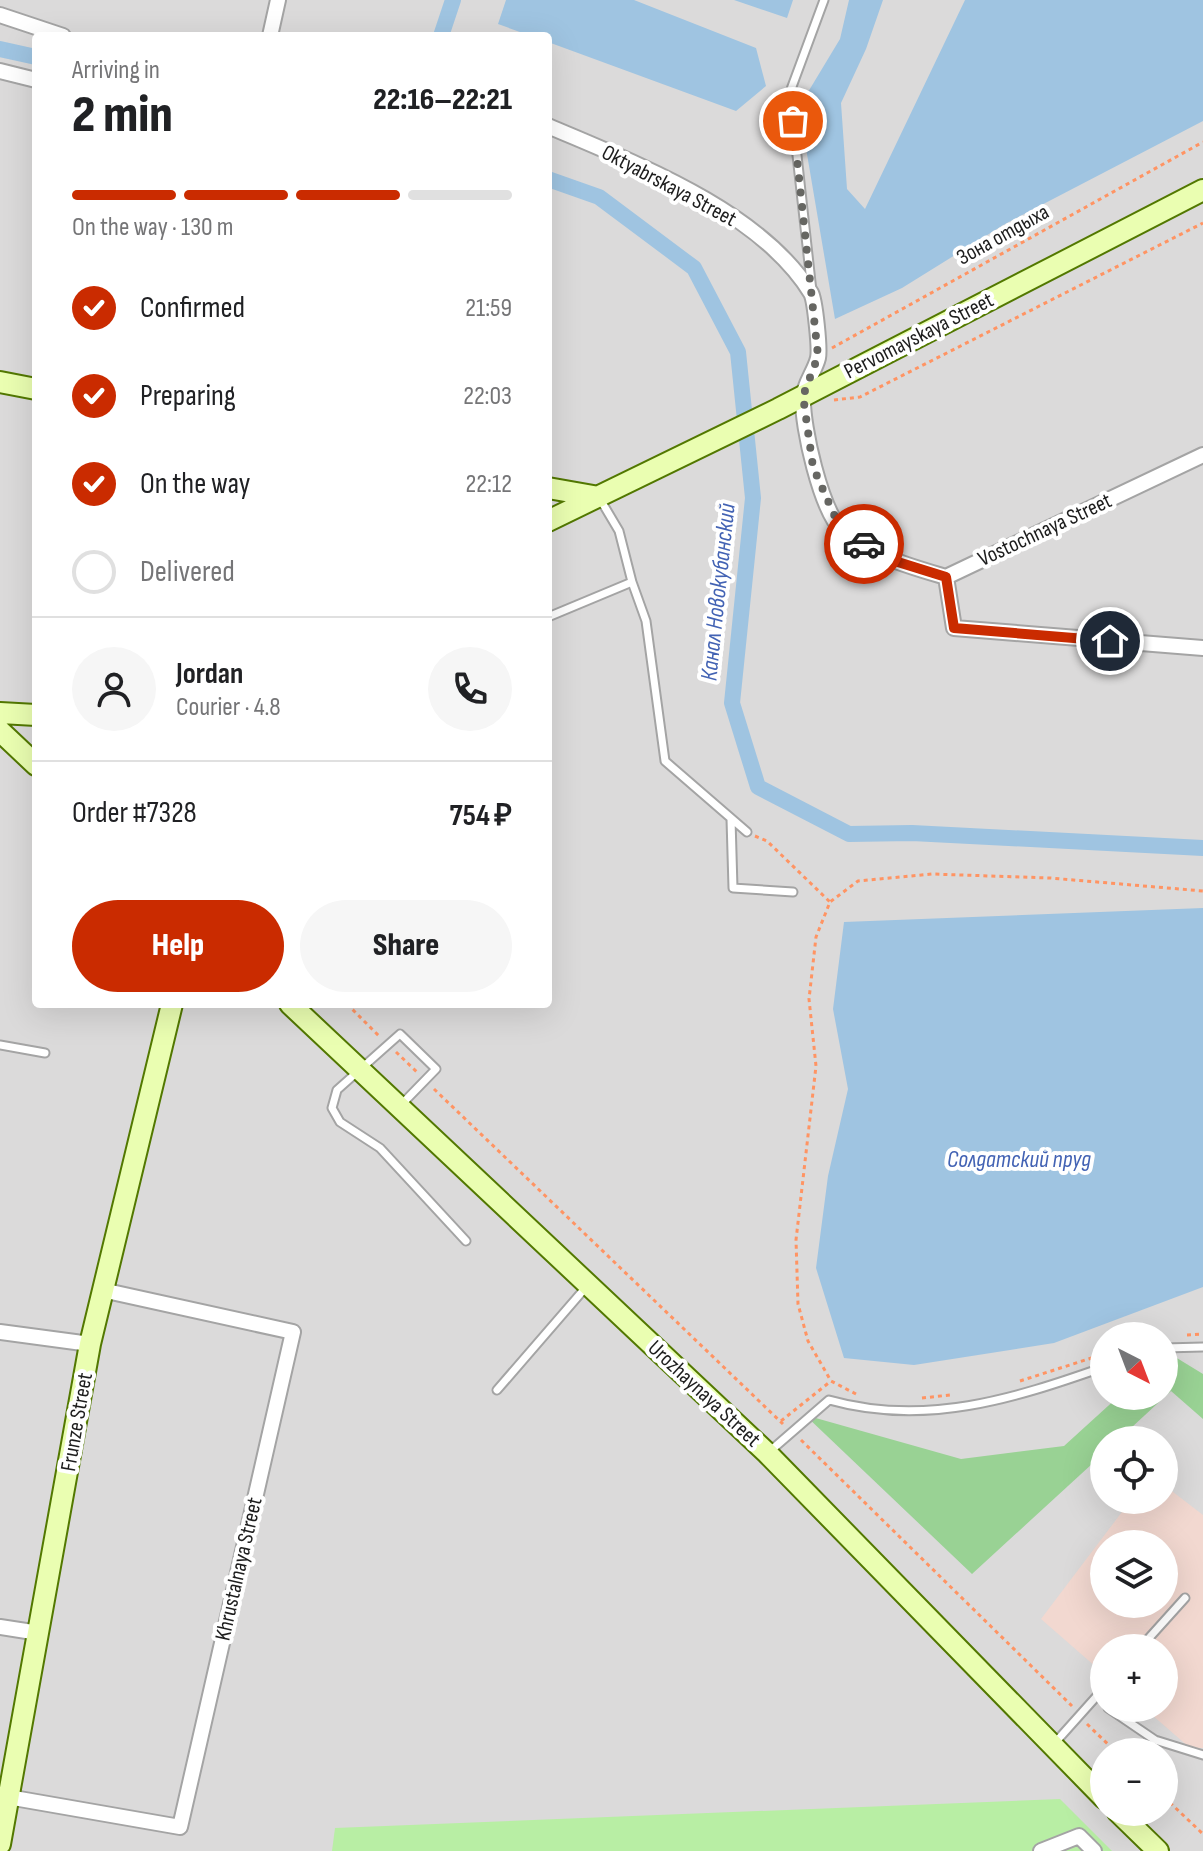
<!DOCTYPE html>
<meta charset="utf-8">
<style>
:root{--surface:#fff;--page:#f6f6f6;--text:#202124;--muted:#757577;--line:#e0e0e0;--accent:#ca2b00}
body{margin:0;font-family:"Sofia Sans Condensed",sans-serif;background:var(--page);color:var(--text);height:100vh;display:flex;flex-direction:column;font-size:30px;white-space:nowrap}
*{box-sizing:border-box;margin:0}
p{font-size:26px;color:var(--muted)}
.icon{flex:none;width:44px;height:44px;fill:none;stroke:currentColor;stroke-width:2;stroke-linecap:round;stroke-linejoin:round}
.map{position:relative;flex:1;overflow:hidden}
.panel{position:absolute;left:32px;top:32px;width:520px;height:976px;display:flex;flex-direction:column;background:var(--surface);border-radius:8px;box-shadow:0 8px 32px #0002}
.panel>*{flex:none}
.needle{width:52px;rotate:138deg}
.fabs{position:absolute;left:1090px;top:1322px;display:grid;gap:16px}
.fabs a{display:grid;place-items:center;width:88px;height:88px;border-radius:50%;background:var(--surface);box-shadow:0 8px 32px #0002;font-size:40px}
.pin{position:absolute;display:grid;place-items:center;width:68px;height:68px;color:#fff;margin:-34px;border:4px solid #fff;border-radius:50%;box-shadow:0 2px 8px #0007}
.courier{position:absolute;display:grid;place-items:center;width:80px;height:80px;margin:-40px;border:6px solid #ca2b00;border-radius:50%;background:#fff;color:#222;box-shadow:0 2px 10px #0007}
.head em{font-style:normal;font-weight:800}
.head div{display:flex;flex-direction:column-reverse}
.head{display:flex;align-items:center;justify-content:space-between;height:136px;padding:0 40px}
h1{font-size:52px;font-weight:800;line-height:60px}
.bar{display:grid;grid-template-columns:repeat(4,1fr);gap:12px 8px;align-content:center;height:96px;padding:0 40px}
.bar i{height:10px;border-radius:6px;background:var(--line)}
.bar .active{background:var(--accent)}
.bar p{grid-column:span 4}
.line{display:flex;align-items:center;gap:20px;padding:0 40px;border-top:2px solid var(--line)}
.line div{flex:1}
.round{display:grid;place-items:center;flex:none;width:84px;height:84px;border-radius:42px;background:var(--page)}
ol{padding:0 40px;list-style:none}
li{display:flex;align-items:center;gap:24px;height:88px}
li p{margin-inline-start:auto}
li .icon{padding:8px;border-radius:50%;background:var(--accent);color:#fff;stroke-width:4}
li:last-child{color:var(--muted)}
li i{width:44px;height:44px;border:4px solid var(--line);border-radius:50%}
.action{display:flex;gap:16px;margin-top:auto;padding:16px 40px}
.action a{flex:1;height:92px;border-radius:48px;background:var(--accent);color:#fff;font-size:32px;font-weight:800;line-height:92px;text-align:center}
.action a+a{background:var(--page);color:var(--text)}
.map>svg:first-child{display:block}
.residential{fill:#dbdada;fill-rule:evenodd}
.commercial{fill:#f2d8d0;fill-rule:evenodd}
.grass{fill:#b8eea4}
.forest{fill:#99d294}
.water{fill:#9fc4e1}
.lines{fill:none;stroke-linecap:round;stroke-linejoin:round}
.canal{stroke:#9fc4e1;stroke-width:16}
.lane-casing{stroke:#a4a4a4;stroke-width:11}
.street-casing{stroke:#a4a4a4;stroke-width:18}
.secondary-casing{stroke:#527800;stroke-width:24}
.path{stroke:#ff9463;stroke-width:3;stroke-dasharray:4 4;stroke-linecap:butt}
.lane{stroke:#fff;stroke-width:7}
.street{stroke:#fff;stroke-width:14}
.secondary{stroke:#eafeb1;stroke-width:20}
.done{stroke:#666662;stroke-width:8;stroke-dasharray:0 14.4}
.route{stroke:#ca2b00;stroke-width:10}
.labels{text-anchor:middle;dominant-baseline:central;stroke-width:8;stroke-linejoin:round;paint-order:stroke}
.street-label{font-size:22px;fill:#1d1d1d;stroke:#fff}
.water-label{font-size:24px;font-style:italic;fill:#4363b4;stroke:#fff}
</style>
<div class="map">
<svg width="1203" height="1851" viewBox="0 0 1203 1851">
<rect width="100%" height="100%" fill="#efeee2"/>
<!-- residential -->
<path class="residential" d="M 0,0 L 1203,0 L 1203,1851 L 0,1851 ZM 36,36 L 548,36 L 548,1004 L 36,1004 ZM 1104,1336 L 1164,1336 L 1164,1396 L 1104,1396 ZM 1104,1440 L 1164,1440 L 1164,1500 L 1104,1500 ZM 1104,1544 L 1164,1544 L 1164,1604 L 1104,1604 ZM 1104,1648 L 1164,1648 L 1164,1708 L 1104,1708 ZM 1104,1752 L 1164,1752 L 1164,1812 L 1104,1812 Z"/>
<!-- commercial -->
<path class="commercial" d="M 1164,1485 L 1203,1515 L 1203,1748 L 1190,1748 L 1144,1708 L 1164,1708 L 1164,1648 L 1104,1648 L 1104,1674 L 1041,1619 L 1131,1500 L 1164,1500 ZM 1104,1544 L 1164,1544 L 1164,1604 L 1104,1604 Z"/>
<!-- grass -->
<path class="grass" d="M 1060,1799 L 1112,1851 L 332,1851 L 335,1828 Z"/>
<!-- forest -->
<path class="forest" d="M 1167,1352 L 1203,1374 L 1203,1419 L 1171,1391 L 1118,1440 L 1104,1440 L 1104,1453 L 972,1574 L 805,1415 L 961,1459 L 1064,1446 L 1119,1396 L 1164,1396 L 1164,1355 Z"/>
<!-- water -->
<path class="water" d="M 506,0 L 634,0 L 756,48 L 766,86 L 736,111 L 548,42 L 548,36 L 531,36 L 498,24 Z
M 734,0 L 793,0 L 787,18 Z
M 849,0 L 883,0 L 866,49 L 841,103 L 847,189 L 865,209 L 965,0 L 1203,0 L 1203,121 L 1005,224 L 902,288 L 835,319 L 799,107 L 840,39 Z
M 1203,908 L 1203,1287 L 1054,1343 L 914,1365 L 844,1358 L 816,1268 L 828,1176 L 848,1089 L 833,1009 L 844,922 Z"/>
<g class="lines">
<!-- canal -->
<path class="canal" d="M 441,36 L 453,0
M 0,49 L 36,57
M 548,179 L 599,197 L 694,268 L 738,352 L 753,498 L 732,703 L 758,787 L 849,834 L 912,833 L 1203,848"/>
<defs>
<path id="lane" d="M 812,291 L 790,92 L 824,0
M 632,582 L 646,621 L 665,761 L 747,832
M 548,617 L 632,582 L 619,531 L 600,499
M 731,819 L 733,888 L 793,892
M 0,1045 L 45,1053
M 400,1106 L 436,1069 L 400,1034 L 337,1090 L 332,1108 L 340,1122 L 380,1148 L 466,1241
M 1164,1348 L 1203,1347
M 497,1390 L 587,1286
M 769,1452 L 829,1400 C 925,1427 1013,1399 1104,1367
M 1140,1648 L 1185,1598
M 1108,1708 L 1155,1740 L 1203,1755
M 1053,1745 L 1104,1688"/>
<path id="street" d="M 0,15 L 63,36
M 270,36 L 278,0
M 0,71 L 36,80
M 548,126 C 634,163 760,210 811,293 C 815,300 820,349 818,358 C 815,371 804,384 803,398 C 802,426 821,511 842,530 C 871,556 909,566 946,577 L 1203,455
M 946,577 L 954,628 L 1203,648
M 0,1332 L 90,1344
M 0,1627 L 39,1633
M 8,1797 L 180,1827 L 293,1332 L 102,1290
M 1041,1851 L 1079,1836 L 1094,1851"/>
<path id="secondary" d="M 0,382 L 36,389
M 548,488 L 599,497
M 548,521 L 778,409 L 1203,190
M 0,713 L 36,715
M 0,731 L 36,765
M 290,1004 L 767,1453 L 1104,1798
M 1118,1812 L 1158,1851
M 0,1844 L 90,1344 L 172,1004"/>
</defs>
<!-- lane casing -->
<use href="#lane" class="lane-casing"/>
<!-- street casing -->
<use href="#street" class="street-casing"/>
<!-- secondary casing -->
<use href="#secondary" class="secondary-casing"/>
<!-- path -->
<path class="path" d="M 832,348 L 1203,142
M 834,400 L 860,397 L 1203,223
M 755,836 L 767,841 L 830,902
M 347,1004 L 379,1036
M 396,1052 L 417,1072
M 434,1089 L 783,1424
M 1187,1335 L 1203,1334
M 1020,1381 L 1104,1354
M 856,1394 L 831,1381 L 808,1341 L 798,1304 L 796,1240 L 816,1066 L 809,999 L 816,937 L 830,902 L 858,881 L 932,874 L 1050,878 L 1203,891
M 922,1398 L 950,1395
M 781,1421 L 831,1381
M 801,1440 L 1072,1706
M 1087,1724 L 1116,1752
M 1164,1797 L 1203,1834"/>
<!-- lane -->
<use href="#lane" class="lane"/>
<!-- street -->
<use href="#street" class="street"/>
<!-- secondary -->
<use href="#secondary" class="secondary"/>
</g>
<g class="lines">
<!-- done -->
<path class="done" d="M 793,121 L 818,356 L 803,396 L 813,467 L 840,528 L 864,544"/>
<!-- route -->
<path class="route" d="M 864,544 L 885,558 L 946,577 L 954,628 L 1110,641"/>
</g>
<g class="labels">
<!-- street labels -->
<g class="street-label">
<text transform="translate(669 186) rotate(28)">Oktyabrskaya Street</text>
<text transform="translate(1003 235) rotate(-29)">Зона отдыха</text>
<text transform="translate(919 336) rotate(-27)">Pervomayskaya Street</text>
<text transform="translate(1045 530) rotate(-25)">Vostochnaya Street</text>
<text transform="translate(704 1394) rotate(43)">Urozhaynaya Street</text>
<text transform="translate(77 1422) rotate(-80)">Frunze Street</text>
<text transform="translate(239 1569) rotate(-77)">Khrustalnaya Street</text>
</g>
<!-- water labels -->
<g class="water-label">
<text transform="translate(718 592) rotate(-84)">Канал Новокубанский</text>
<text x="1019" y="1159">Солдатский пруд</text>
</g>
</g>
</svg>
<div class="fabs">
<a><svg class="needle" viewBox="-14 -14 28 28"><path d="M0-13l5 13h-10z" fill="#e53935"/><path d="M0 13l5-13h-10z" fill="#757577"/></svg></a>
<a><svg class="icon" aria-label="locate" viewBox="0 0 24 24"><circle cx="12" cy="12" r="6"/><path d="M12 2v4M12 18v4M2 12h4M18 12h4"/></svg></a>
<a><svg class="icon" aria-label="layers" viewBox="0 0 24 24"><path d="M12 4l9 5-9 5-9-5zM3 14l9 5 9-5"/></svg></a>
<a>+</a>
<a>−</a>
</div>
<div class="pin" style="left:793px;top:121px;background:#ea580c"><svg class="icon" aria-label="bag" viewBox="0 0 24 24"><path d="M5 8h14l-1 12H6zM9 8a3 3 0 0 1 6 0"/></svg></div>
<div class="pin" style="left:1110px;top:641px;background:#1f2937"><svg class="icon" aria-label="home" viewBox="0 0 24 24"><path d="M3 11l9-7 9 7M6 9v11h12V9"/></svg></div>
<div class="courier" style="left:864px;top:544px"><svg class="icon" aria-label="car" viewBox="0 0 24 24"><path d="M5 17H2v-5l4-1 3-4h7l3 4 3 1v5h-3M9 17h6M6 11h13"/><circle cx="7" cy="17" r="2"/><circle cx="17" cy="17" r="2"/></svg></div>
<section class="panel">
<div class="head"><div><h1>2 min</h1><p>Arriving in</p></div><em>22:16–22:21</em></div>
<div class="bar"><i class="active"></i><i class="active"></i><i class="active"></i><i></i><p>On the way · 130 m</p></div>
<ol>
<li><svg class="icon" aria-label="check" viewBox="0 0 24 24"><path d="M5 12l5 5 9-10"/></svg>Confirmed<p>21:59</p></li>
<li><svg class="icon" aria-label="check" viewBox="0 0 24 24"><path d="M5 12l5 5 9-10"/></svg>Preparing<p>22:03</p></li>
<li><svg class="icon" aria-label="check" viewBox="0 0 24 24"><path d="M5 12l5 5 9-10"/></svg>On the way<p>22:12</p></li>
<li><i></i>Delivered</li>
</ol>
<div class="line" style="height:144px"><a class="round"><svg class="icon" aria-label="person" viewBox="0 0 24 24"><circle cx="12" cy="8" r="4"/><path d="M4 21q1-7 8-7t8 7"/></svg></a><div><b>Jordan</b><p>Courier · 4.8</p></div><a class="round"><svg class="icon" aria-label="phone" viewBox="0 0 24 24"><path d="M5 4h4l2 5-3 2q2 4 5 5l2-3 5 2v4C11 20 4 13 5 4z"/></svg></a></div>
<div class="line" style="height:104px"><div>Order #7328</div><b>754 ₽</b></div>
<div class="action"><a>Help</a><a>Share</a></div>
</section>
</div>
